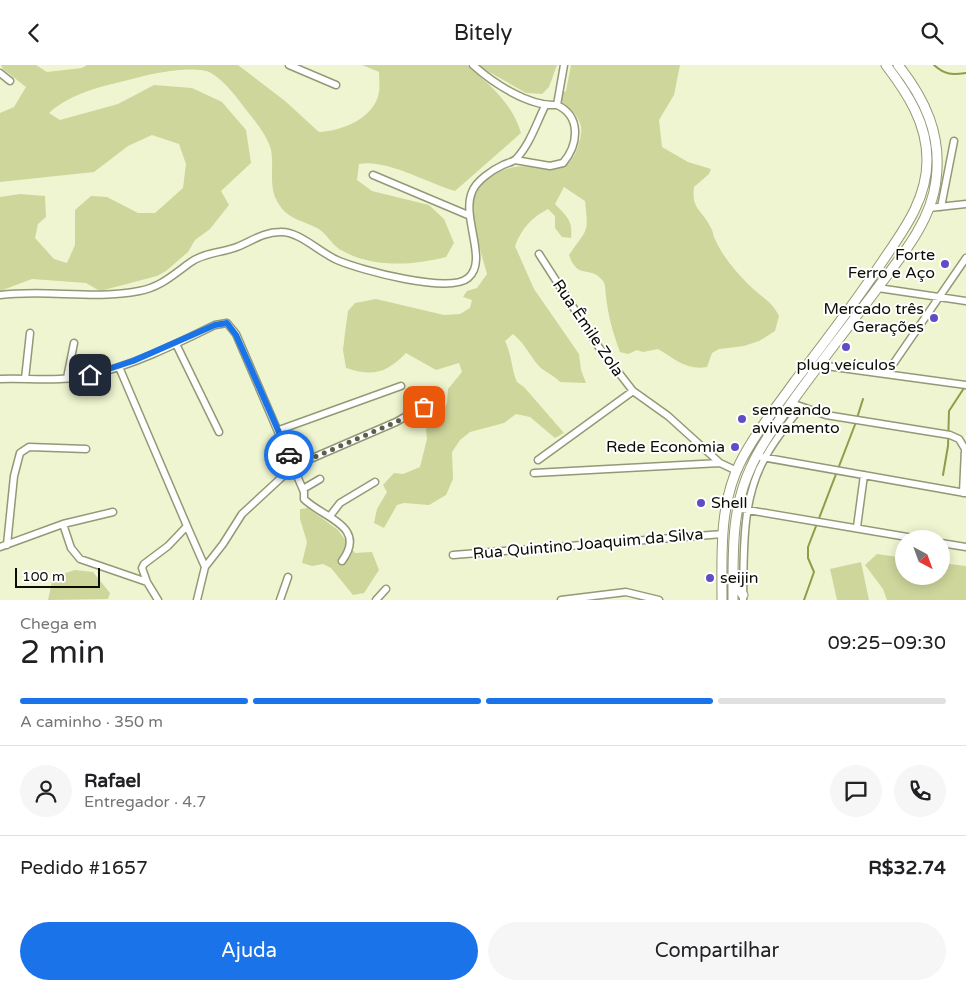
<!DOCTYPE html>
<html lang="pt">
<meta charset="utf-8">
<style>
:root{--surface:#fff;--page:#f6f6f6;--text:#202124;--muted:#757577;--line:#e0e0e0;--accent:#1a73e8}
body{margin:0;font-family:"Varela Round",sans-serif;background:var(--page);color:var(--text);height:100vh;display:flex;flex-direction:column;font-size:19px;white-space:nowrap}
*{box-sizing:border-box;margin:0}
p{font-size:16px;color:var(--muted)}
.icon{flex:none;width:28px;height:28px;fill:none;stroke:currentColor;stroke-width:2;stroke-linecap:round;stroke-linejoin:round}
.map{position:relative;height:535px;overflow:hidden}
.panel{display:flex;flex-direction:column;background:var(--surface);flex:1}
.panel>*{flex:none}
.needle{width:32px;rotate:139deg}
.controls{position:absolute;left:895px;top:465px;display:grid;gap:10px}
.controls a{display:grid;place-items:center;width:55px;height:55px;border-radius:50%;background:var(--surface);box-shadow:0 2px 12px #0003;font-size:25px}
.scale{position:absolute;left:15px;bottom:12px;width:85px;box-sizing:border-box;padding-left:5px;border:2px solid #0b0d03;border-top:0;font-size:14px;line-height:18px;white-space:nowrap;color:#0b0d03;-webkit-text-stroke:4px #fff;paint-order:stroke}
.pin{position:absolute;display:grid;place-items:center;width:42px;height:42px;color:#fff;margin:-21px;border-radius:10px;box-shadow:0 2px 8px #0006}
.courier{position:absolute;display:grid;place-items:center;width:50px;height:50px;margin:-25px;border:4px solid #1a73e8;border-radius:50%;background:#fff;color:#222;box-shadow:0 1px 6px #0007}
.summary em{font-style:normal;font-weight:600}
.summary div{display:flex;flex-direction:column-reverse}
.summary{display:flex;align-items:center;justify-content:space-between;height:85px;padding:0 20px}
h1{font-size:32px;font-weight:600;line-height:38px}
.bar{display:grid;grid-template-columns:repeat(4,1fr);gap:8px 5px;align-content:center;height:60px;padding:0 20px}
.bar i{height:6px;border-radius:4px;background:var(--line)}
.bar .active{background:var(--accent)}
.bar p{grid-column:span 4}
.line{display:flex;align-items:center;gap:12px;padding:0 20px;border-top:1px solid var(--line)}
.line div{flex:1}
.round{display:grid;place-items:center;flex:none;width:52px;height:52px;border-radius:26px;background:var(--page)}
.cta{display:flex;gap:10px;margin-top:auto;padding:10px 20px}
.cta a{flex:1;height:58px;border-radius:30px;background:var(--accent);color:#fff;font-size:20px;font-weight:600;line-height:58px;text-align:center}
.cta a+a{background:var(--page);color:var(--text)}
header{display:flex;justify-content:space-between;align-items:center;height:65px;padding:0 20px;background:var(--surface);font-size:22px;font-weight:600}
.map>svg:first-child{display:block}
.green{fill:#ced69c}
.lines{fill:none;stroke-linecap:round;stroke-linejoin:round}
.stream{stroke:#919b48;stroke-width:2}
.minor-casing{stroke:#939976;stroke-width:9}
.highway-casing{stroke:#939976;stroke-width:11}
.minor{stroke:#fff;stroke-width:6}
.highway{stroke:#fff;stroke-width:9}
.done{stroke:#5b5e4b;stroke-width:5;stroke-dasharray:0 9}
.route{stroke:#1a73e8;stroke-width:6}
.poi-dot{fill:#5f4dc6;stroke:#fff;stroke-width:2}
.labels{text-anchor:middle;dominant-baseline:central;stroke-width:4;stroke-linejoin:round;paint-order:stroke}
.poi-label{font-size:16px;fill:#0b0d03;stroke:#fff;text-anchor:end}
.street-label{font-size:16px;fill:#0b0d03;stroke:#fff}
</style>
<header><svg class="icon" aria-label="back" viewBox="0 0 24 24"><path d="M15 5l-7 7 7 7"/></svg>Bitely<svg class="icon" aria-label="search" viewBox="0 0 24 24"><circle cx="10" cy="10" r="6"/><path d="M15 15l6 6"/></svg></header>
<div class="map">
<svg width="966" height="535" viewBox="0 0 966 535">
<rect width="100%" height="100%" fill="#eff5d0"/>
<!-- green -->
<path class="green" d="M 1,0 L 36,0 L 47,7 L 82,3 L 87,0 L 238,0 L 285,36 L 319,67 C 342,66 375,53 379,27 C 380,21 379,14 379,7 L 362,0 L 467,0 C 490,20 512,38 521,68 L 455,126 C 427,118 387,94 359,99 L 357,115 L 372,126 L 429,140 L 444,154 L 454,178 L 446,192 C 411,201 371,203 339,184 C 331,178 326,168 317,163 C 300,154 285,154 276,134 C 269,120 274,100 271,85 C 268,72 256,57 247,46 C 237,33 225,16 211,8 C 196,0 155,8 140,12 C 109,20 73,26 49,48 L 60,55 L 118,39 L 154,20 L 192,23 L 222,37 L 246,65 L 251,98 L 221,126 L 229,140 L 210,164 L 195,175 L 188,187 L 166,206 L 157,211 L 100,226 L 86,218 L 32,214 L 0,226 L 0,132 L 20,129 L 45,131 L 46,152 L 38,159 L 35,173 L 54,194 L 67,198 L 75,180 L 75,145 L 91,131 L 107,132 L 138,148 L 155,148 L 183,123 L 186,99 L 179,79 L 152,70 L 128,81 L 94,107 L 0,117 L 0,48 L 14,42 L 26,22 L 3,4 Z
M 477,0 L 557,0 L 549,22 L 542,29 L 526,28 Z
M 571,0 L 680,0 L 674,30 L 659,55 L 662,82 L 688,97 L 711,104 L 709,109 L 694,122 C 691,145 703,145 711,163 C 713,166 713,171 715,174 C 722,191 737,208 750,221 C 761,232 772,236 779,251 L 775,266 L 759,276 L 744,281 L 719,284 L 712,288 L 707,302 C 687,306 675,294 658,284 L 643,287 L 637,285 L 628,289 L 620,287 C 613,268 608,251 606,231 C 605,226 606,220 603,216 C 590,199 578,216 569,190 C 587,163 589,170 585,136 L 564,122 L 555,139 C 567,152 573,155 571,173 L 562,172 L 555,163 L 555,151 L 548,144 C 531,153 522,163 515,181 L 534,224 L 579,289 L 581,305 L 586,318 L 560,317 C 554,310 544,307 538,300 C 529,289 524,278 513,269 L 505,276 C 512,290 511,303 517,317 L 524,322 L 564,368 L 555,373 L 530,352 L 516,349 L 504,358 L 470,367 L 460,375 L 452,387 L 453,414 L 446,430 L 429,440 L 404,438 L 397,440 L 384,463 L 374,458 L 377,444 L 387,427 L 383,420 L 394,408 L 403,409 L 420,402 L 427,374 L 426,364 L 443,347 L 447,338 L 448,324 L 462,307 L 459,298 L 436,305 L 406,288 C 386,308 374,312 346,303 L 343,285 L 345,268 L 348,246 L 355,238 L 376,234 L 444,250 L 460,249 L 470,243 L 472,235 L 463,232 L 467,226 L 477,223 L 487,209 L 474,163 L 474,124 C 487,114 498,105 514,102 C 538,97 569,118 579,78 C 581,71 583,63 579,56 C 575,47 569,41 560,38 L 563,27 L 566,26 Z
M 308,443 L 338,465 L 355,488 L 372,487 L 379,505 L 364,528 L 353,530 L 331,503 L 323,499 L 312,501 L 302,498 L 307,477 L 300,454 L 300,444 Z
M 877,489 L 904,493 L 904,511 L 941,511 L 941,498 L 966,501 L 966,535 L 887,535 L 883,524 L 865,500 Z
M 861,497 L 869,535 L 837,535 L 830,504 Z
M 75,505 L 93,507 L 110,528 L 108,534 L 48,535 L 53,512 Z"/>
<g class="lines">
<!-- stream -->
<path class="stream" d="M 934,0 C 945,10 952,10 966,8
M 857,353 L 863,334
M 943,410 L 948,381 L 949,346 L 964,323
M 804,535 L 814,507 L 808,493 L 808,482 L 856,357"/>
<defs>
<path id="minor" d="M 289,0 L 336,20
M 473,0 C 493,18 529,42 557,40 C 581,51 579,79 563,98 L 550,101 L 515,95
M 0,8 L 10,16
M 557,40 L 564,0
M 373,110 L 468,150
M 941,142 L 954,76
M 929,143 L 966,139
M 539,189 L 598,281 L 633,326 L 668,351 L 720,398 L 737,406
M 878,223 L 966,236
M 0,230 C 46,224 94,235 139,226 C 161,222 174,209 191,197 C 204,188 219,188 234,183 C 249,178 262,167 280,167 C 299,166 319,187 337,195 C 360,205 449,229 468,213 C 489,196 461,153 472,127 C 476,116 492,105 503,100 C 507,98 513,97 516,94 C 530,79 536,59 545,41
M 176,279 L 219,367
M 819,300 L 966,320
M 887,308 L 966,193
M 67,313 L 74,278
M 0,314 C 30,313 61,317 91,310 C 134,300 176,279 215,260 L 227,258 L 236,269 L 304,427 L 304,434 C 323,453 368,461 342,496
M 25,314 L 30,268
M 791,338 L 826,350 L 950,370 L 959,374 L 965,384 L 963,428
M 279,365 L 401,321
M 756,391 L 965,428
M 538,395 L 633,326
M 534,408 L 720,398
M 303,424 L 320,414
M 736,443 L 919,474
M 330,451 L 340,438 L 375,417
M 63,459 L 71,483 L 80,494 L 147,517 L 142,503 L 144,499 L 168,481 L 187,461 L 119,302
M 187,461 L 205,502
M 857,462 L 864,410
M 941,478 L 966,482
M 7,480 L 14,411 L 20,388 L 29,382 L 86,384
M 0,482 L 63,459 L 113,447
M 453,490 L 723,469
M 147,517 L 158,535
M 197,535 L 205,502 L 223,479 L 242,449 L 294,401 L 396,357 L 424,341
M 280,535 L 288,512
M 376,535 L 386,524
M 561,535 L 626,527 L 659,535
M 743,535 C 744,489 741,434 765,393 C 774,375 788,359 800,343"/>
<path id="highway" d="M 733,513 L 743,530
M 722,535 C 722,489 719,440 740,398 C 755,368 776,343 795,316 C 825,277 855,238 882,197 C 903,166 927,135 927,95 C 927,58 908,29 886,0
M 733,535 C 733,489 731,444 751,402 C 760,381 774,363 787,344 C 817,301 851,259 882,217 C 905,187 932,153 936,115 C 942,70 925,34 898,0"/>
</defs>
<!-- minor casing -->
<use href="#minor" class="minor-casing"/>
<!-- highway casing -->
<use href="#highway" class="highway-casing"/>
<!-- minor -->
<use href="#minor" class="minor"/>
<!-- highway -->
<use href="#highway" class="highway"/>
</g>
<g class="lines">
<!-- done -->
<path class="done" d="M 289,390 L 294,401 L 396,357 L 424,342"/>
<!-- route -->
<path class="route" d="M 90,310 L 133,296 L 215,260 L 227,258 L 236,270 L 289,390"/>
</g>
<!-- markers -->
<g class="poi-dot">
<circle cx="945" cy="199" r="5"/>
<circle cx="934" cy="253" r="5"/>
<circle cx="846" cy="282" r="5"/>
<circle cx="742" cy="354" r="5"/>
<circle cx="735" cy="382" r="5"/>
<circle cx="701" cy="438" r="5"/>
<circle cx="710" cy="513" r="5"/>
</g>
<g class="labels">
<!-- poi labels -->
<g class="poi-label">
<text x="935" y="190">Forte<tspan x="935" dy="18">Ferro e Aço</tspan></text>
<text x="924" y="244">Mercado três<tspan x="924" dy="18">Gerações</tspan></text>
<text x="846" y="300" text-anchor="middle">plug veículos</text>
<text x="752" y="345" text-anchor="start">semeando<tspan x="752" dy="18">avivamento</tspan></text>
<text x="725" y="382">Rede Economia</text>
<text x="711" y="438" text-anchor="start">Shell</text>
<text x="720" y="513" text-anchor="start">seijin</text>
</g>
<!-- street labels -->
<g class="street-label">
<text transform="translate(588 263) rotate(56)">Rua Êmile Zola</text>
<text transform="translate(588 479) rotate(-5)">Rua Quintino Joaquim da Silva</text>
</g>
</g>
</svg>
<div class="controls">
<a><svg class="needle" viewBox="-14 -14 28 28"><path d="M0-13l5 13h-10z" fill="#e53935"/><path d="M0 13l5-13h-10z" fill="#757577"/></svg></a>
</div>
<div class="scale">100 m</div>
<div class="pin" style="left:424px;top:342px;background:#ea580c"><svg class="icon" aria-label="bag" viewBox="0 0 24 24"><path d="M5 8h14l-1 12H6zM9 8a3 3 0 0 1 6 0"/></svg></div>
<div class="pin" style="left:90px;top:310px;background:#1f2937"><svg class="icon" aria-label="home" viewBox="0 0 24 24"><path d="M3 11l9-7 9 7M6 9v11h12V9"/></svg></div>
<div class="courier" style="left:289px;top:390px"><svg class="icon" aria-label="car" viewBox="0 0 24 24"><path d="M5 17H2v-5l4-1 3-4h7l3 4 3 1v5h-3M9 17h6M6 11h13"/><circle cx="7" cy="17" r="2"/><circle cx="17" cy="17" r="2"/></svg></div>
</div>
<section class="panel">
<div class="summary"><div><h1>2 min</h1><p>Chega em</p></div><em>09:25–09:30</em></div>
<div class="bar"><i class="active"></i><i class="active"></i><i class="active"></i><i></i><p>A caminho · 350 m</p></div>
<div class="line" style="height:90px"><a class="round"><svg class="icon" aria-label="person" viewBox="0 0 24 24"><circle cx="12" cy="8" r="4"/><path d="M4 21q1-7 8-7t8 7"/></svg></a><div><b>Rafael</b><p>Entregador · 4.7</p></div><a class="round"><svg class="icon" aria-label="chat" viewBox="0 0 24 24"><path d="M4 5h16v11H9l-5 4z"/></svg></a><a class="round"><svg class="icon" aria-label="phone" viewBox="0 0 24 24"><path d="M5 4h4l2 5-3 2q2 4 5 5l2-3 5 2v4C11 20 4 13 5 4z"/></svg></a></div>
<div class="line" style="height:65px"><div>Pedido #1657</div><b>R$32.74</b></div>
<div class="cta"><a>Ajuda</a><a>Compartilhar</a></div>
</section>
